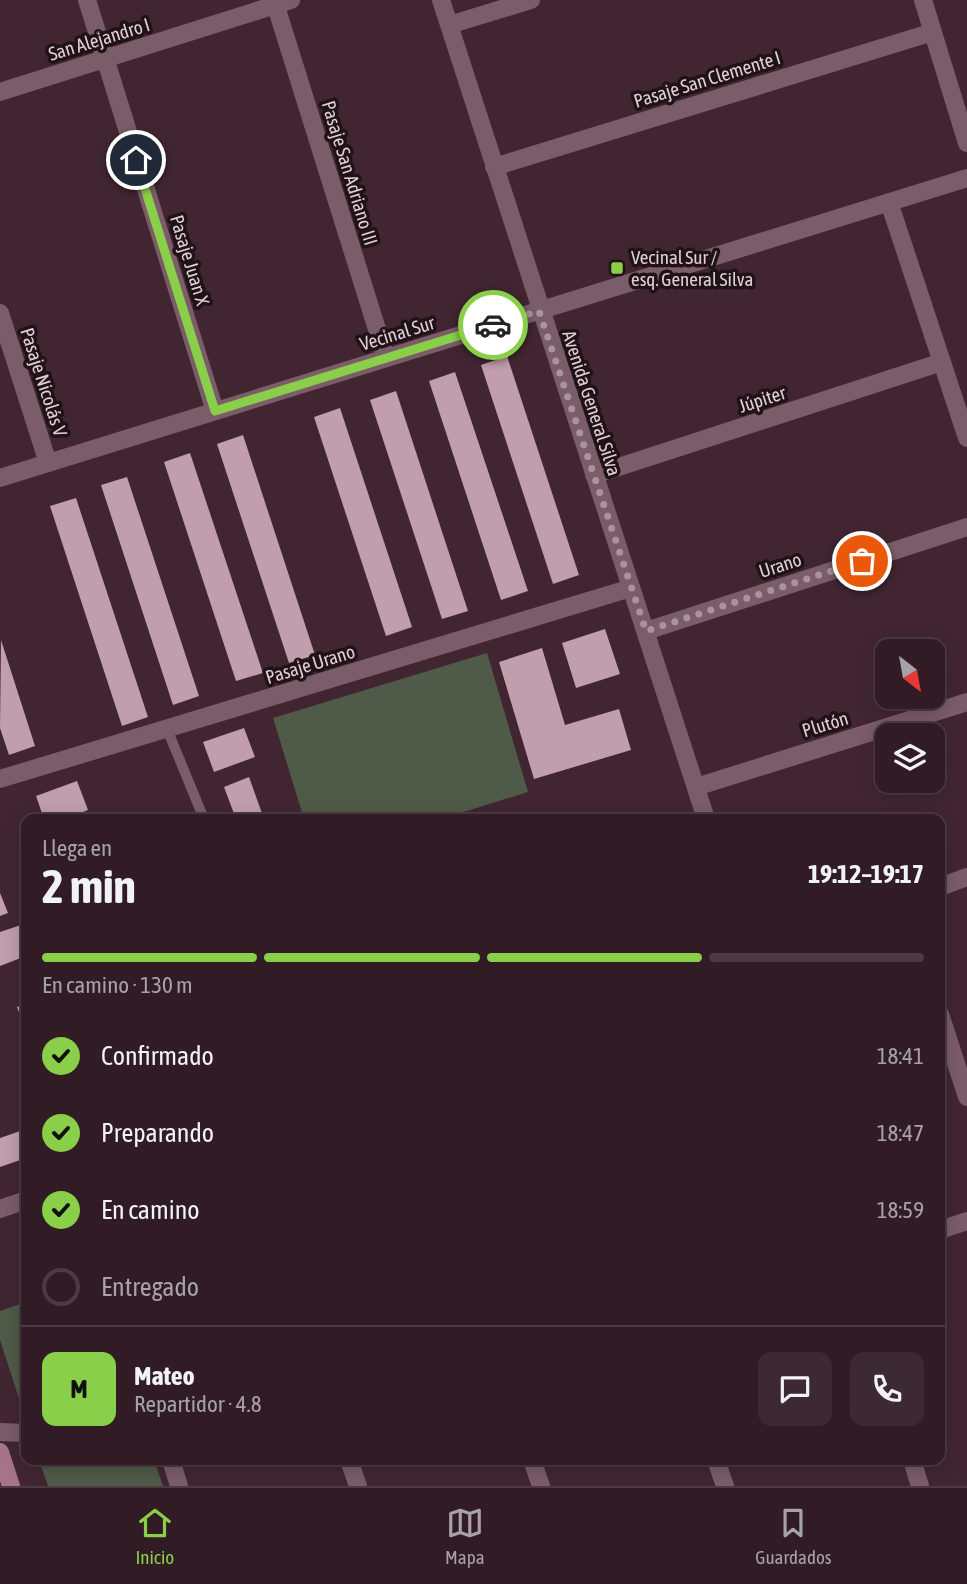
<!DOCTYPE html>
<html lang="es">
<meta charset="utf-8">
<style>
:root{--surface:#311c26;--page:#3d2932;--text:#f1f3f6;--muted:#a8a1a7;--line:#4c3a43;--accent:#89cf49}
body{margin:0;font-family:"Asap Condensed",sans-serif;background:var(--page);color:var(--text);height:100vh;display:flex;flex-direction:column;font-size:26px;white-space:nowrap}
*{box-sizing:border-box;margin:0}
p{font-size:23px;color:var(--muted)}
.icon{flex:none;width:38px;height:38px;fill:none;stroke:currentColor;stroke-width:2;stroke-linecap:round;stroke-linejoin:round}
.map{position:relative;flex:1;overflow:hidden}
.sheet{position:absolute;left:21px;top:814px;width:924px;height:651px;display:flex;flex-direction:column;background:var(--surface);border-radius:14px;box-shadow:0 4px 18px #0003,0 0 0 2px var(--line)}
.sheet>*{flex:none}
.needle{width:46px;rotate:149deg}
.buttons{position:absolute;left:875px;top:639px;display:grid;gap:14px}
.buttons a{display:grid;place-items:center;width:70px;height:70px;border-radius:14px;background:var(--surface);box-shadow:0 4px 18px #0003,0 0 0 2px var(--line);font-size:35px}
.pin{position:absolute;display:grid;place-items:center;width:60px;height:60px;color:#fff;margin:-30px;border:4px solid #fff;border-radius:50%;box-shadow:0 2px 7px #0007}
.courier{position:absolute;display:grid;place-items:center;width:70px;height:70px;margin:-35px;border:5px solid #89cf49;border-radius:50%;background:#fff;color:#222;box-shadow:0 2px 9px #0007}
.headline em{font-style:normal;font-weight:700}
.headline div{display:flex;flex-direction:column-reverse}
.headline{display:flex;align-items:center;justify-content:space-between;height:119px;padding:0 21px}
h1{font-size:46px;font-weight:700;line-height:52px}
.bar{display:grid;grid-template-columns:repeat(4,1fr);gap:10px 7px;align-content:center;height:84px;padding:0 21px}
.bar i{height:9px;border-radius:5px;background:var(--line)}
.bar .active{background:var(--accent)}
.bar p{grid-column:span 4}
.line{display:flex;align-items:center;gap:18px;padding:0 21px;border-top:2px solid var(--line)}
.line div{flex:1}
.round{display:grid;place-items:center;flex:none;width:74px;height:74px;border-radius:14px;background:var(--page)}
ol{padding:0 21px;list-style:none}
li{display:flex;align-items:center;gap:21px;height:77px}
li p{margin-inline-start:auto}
li .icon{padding:7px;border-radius:50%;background:var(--accent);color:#111;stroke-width:4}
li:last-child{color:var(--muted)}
li i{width:38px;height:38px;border:4px solid var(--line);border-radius:50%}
.menu{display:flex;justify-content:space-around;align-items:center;height:98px;border-top:2px solid var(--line);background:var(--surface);font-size:19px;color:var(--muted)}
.menu a{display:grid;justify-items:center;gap:4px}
.menu .active{color:var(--accent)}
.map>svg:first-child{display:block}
.green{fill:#4f5a48}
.building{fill:#c09eab}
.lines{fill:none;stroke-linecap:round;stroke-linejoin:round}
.service{stroke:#7b5c69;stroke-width:10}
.minor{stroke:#7b5c69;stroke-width:18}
.secondary{stroke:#a57488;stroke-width:18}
.done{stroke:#a9949d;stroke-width:7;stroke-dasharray:0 12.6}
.route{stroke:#89cf49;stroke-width:9}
.poi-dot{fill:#89cf49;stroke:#201318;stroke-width:2.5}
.labels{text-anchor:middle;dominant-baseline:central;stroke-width:7;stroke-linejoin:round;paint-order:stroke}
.street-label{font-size:19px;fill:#e1cfd6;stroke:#201318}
.poi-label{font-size:19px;fill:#e1cfd6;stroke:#201318;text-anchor:start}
</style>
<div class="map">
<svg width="967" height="1486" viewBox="0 0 967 1486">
<rect width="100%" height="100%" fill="#412632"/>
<!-- green -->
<path class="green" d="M 487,653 L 528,792 L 441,819 L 304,819 L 273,718 Z
M 26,1302 L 26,1420 L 0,1340 L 0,1311 Z
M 39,1460 L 154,1460 L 163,1486 L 48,1486 Z"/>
<!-- building -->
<path class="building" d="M 507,356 L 579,575 L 553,584 L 481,365 Z
M 455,372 L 528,591 L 501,600 L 429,381 Z
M 396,391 L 468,611 L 442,619 L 370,400 Z
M 340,408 L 412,627 L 386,636 L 314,417 Z
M 243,435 L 315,655 L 289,663 L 217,444 Z
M 190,453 L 263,673 L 236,681 L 164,462 Z
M 127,477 L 199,696 L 173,705 L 101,485 Z
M 76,498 L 148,717 L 122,726 L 50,506 Z
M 605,629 L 620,674 L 576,688 L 562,643 Z
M 1,640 L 35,746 L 9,755 L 0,728 Z
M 542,648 L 565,725 L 619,709 L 631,750 L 534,779 L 499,662 Z
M 244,728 L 255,757 L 214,772 L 203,742 Z
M 249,777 L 264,819 L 236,819 L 224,787 Z
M 77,781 L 88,810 L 65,819 L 44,819 L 36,796 Z
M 0,893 L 8,913 L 0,916 Z
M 21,925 L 26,938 L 26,956 L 0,966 L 0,932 Z
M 26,1004 L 26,1032 L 17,1007 Z
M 26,1129 L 26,1158 L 0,1167 L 0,1138 Z"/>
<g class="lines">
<!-- service -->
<path class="service" d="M 167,729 L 204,819"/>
<!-- minor -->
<path class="minor" d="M 87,0 L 215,411
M 274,0 L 386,358
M 441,0 L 706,819
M 923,0 L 967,143
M 449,25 L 531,0
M 0,92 L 291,0
M 494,167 L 933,32
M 889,202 L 967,438
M 0,313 L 48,463
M 594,475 L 942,362
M 0,478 L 967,178
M 646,631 L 967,527
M 0,779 L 631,588
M 696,787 L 967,702
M 940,887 L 967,877
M 940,1014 L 967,1097
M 0,1209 L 26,1200
M 940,1230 L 967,1221
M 0,1432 L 26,1433
M 171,1460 L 179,1486
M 349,1460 L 358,1486
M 532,1460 L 541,1486
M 716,1460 L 725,1486
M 912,1460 L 920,1486"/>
<!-- secondary -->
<path class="secondary" d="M 0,1452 L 11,1486"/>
</g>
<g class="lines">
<!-- done -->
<path class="done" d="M 493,325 L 539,311 L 646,631 L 862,561"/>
<!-- route -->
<path class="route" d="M 136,160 L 215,411 L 493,325"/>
</g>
<!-- markers -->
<rect class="poi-dot" x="610" y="261" width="14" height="14" rx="3.5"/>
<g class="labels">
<!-- street labels -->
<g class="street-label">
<text transform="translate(99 39) rotate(-17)">San Alejandro I</text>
<text transform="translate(707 79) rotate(-17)">Pasaje San Clemente I</text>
<text transform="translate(350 173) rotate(73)">Pasaje San Adriano III</text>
<text transform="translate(190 260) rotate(73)">Pasaje Juan X</text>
<text transform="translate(397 333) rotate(-17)">Vecinal Sur</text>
<text transform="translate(44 382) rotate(72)">Pasaje Nicolás V</text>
<text transform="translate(762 399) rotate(-18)">Júpiter</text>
<text transform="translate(592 403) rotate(72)">Avenida General Silva</text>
<text transform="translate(780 565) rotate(-18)">Urano</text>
<text transform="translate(310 664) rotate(-17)">Pasaje Urano</text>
<text transform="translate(825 724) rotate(-17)">Plutón</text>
</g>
<!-- poi labels -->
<g class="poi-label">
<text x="631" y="257">Vecinal Sur /<tspan x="631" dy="22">esq. General Silva</tspan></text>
</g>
</g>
</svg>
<div class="buttons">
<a><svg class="needle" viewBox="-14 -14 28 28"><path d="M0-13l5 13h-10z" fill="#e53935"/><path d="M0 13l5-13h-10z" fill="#a8a1a7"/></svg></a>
<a><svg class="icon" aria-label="layers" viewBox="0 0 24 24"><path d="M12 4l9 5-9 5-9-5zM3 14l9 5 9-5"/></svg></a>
</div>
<div class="pin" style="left:862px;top:561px;background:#ea580c"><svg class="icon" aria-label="bag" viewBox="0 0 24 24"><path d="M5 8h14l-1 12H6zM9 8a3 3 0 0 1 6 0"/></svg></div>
<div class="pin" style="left:136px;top:160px;background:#1f2937"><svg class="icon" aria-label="home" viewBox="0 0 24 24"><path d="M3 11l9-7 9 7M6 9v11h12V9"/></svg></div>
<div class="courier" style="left:493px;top:325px"><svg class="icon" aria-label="car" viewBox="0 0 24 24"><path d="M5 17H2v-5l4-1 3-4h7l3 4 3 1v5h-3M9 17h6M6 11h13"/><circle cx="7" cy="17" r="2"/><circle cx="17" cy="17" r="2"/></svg></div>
<section class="sheet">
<div class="headline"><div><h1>2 min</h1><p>Llega en</p></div><em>19:12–19:17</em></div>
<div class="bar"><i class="active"></i><i class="active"></i><i class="active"></i><i></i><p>En camino · 130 m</p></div>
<ol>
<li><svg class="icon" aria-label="check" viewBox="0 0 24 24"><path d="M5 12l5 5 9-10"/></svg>Confirmado<p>18:41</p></li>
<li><svg class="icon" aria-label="check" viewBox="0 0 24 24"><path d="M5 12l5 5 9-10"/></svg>Preparando<p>18:47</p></li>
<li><svg class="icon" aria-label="check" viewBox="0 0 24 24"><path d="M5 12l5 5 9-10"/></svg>En camino<p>18:59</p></li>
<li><i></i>Entregado</li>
</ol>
<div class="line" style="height:126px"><b class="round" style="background:var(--accent);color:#111">M</b><div><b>Mateo</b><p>Repartidor · 4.8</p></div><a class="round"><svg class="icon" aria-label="chat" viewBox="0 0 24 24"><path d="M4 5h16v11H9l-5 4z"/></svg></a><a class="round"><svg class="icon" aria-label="phone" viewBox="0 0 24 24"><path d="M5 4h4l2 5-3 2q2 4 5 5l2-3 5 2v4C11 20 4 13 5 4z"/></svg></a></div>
</section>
</div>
<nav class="menu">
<a class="active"><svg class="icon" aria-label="home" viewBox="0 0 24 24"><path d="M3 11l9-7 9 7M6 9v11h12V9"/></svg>Inicio</a>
<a><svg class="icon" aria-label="map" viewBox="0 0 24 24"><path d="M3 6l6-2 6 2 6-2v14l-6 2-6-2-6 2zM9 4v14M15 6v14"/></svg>Mapa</a>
<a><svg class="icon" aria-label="saved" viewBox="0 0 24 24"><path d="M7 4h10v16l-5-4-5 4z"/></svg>Guardados</a>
</nav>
